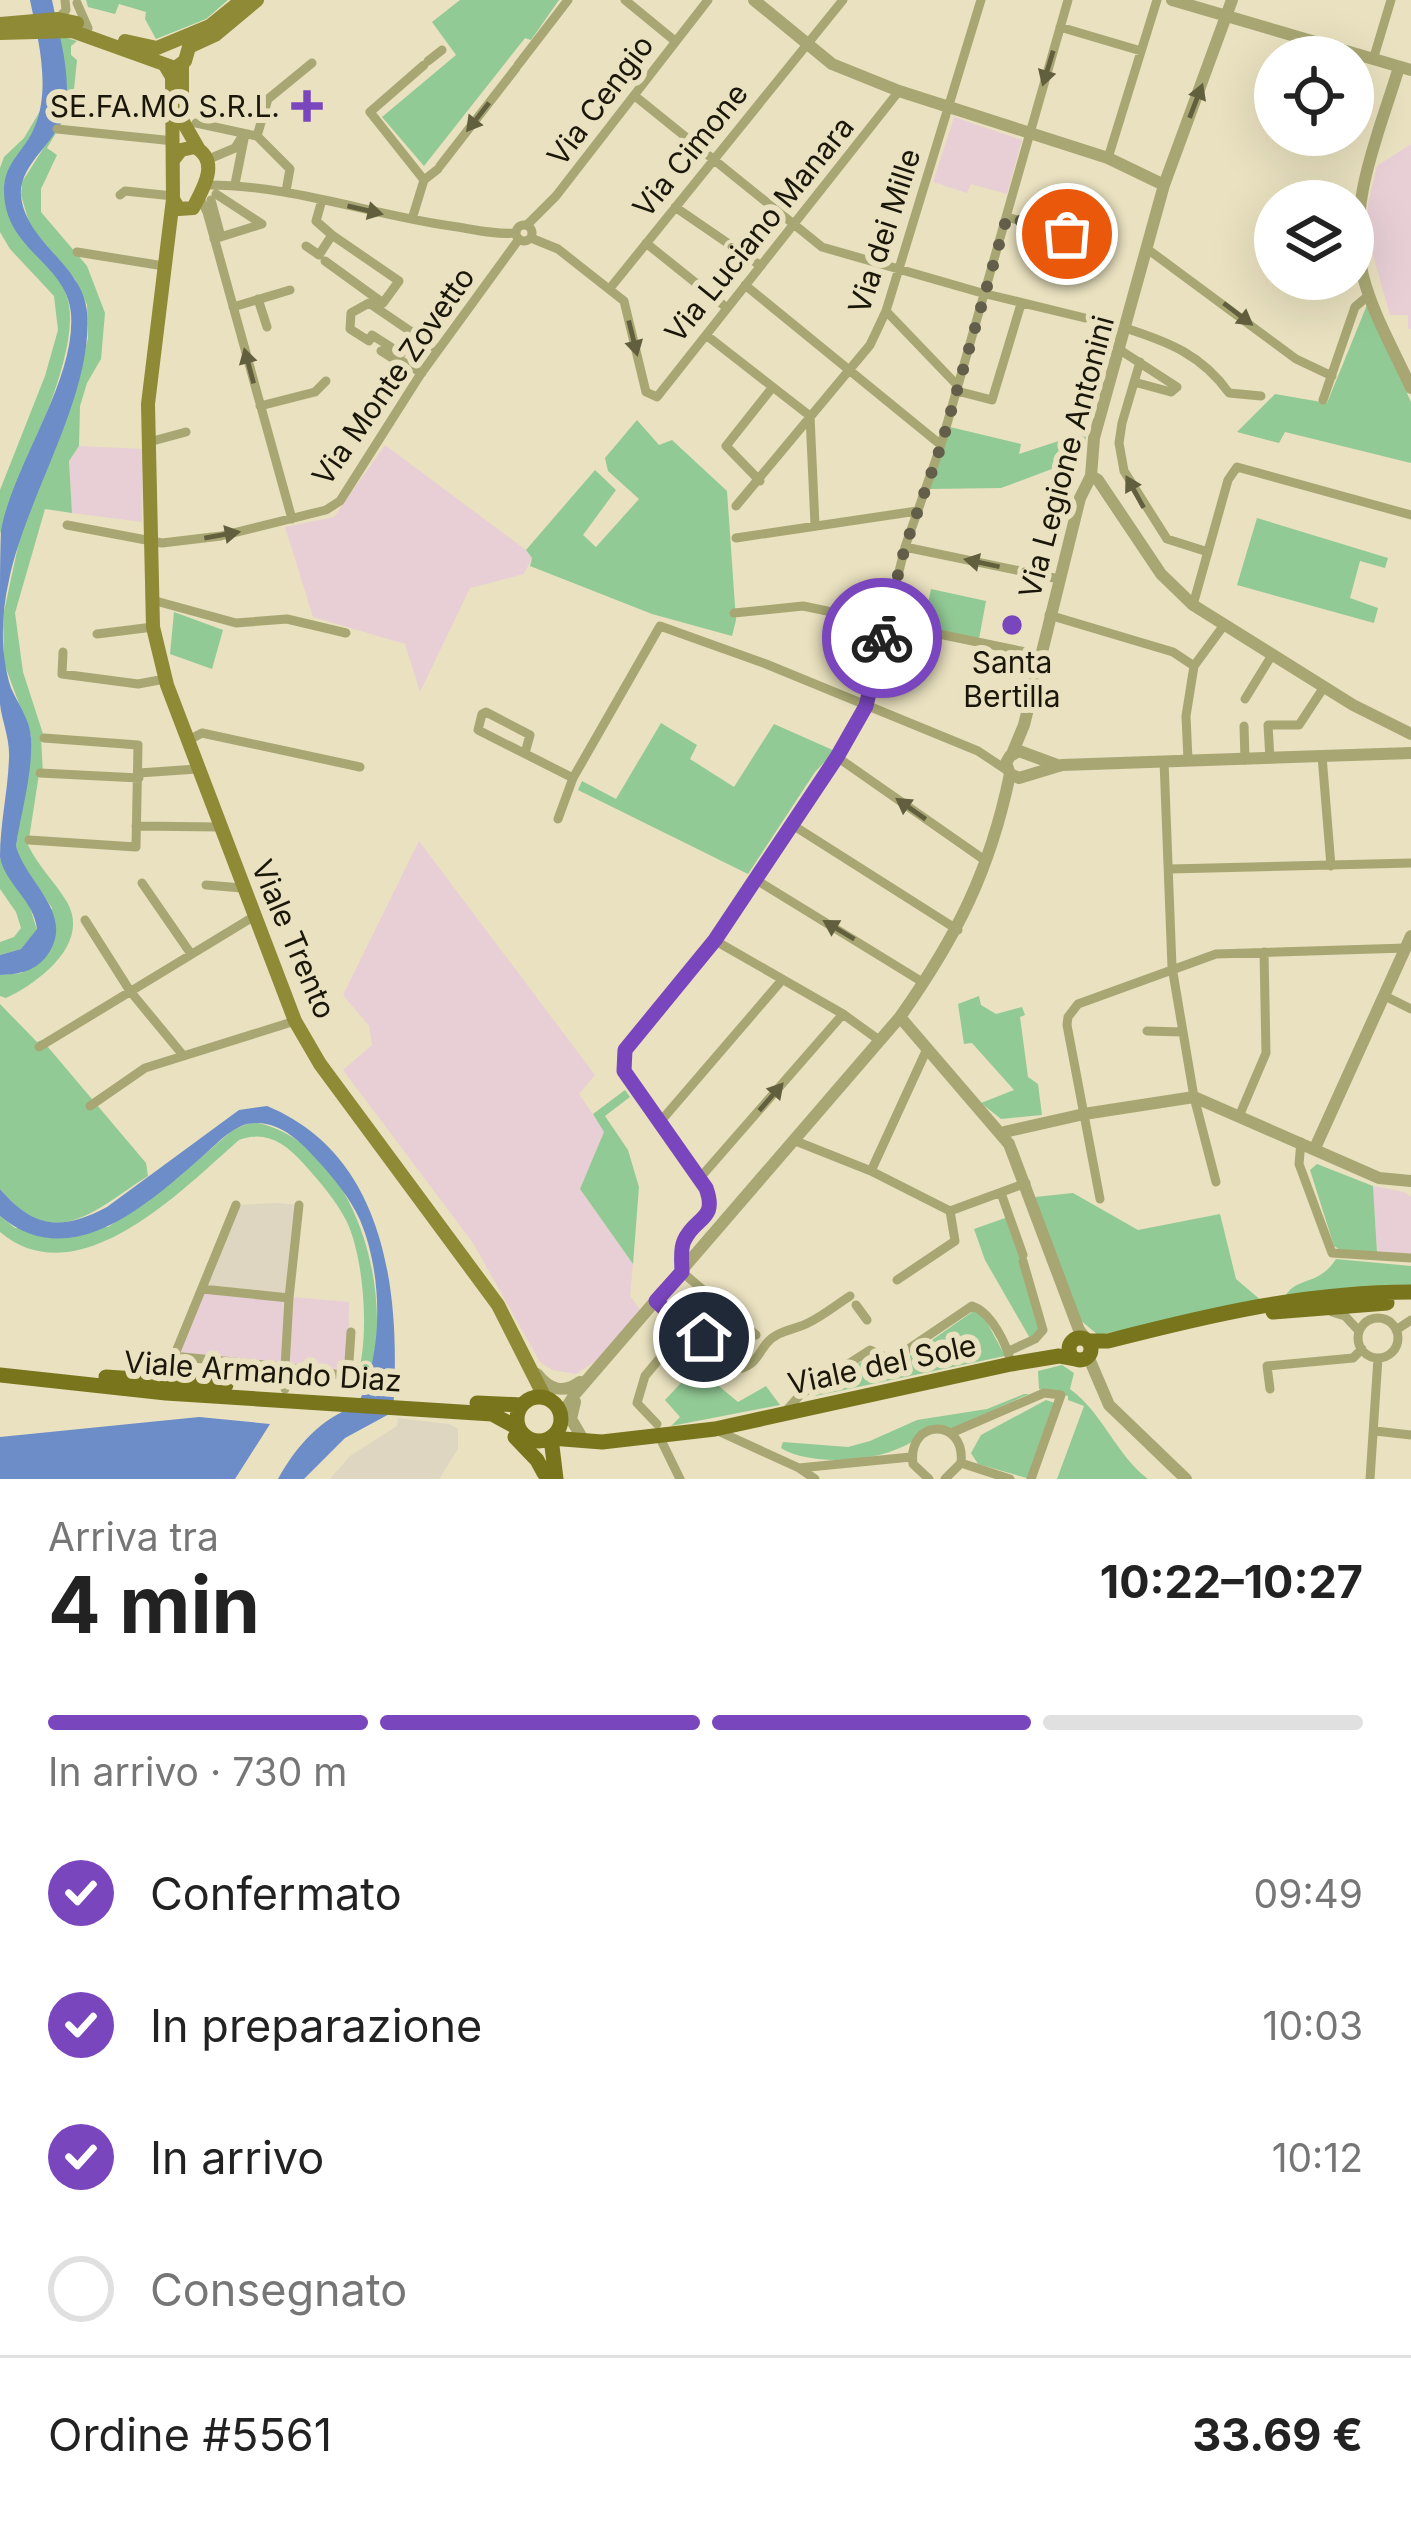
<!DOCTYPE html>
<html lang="it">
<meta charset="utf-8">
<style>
:root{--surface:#fff;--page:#f6f6f6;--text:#222;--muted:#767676;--line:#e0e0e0;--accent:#7a46be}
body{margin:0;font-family:Inter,sans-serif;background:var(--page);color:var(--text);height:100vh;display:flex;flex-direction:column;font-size:45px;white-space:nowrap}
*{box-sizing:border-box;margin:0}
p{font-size:39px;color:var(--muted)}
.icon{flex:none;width:66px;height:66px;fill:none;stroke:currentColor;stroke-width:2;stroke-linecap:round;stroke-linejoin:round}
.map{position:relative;height:1479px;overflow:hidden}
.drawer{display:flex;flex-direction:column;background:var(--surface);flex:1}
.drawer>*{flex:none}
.buttons{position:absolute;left:1254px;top:36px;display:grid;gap:24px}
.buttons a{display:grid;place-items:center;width:120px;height:120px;border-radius:50%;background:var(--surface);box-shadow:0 12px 48px #0002;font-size:60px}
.pin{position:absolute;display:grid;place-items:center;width:102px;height:102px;color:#fff;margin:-51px;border:6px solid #fff;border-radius:50%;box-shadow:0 3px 12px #0007}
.courier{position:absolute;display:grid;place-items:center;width:120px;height:120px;margin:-60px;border:9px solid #7a46be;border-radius:50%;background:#fff;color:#222;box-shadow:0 3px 15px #0007}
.overview em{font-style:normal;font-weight:700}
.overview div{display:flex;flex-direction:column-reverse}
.overview{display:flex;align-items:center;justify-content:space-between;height:204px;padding:0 48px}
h1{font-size:78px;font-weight:700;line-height:90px}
.bar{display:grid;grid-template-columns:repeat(4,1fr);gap:18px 12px;align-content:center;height:144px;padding:0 48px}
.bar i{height:15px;border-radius:9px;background:var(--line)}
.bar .current{background:var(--accent)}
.bar p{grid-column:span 4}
.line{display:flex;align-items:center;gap:30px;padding:0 48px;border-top:3px solid var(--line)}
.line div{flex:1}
ol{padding:0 48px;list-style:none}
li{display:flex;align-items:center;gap:36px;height:132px}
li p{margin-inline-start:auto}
li .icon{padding:12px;border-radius:50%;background:var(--accent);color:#fff;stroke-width:4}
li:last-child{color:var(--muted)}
li i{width:66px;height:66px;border:6px solid var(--line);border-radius:50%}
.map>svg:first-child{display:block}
.commercial{fill:#e8cfd6}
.industrial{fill:#ded6c1}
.green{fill:#92ca95}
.water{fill:#6d8dc8}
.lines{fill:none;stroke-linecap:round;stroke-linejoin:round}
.minor{stroke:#a8a773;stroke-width:9}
.tertiary{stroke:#a8a773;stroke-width:12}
.secondary{stroke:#8e8a35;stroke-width:14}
.primary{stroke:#79751c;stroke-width:15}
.oneway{fill:#615f3e}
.done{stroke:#625e49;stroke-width:12;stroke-dasharray:0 21.6}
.route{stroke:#7a46be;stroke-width:15}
.poi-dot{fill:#7a46be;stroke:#e9e1bf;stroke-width:4.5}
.labels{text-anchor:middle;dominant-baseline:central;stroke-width:12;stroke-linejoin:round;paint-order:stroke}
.street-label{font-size:30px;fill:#1a170a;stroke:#e9e1bf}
.poi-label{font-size:30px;fill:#1a170a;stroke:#e9e1bf;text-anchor:end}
</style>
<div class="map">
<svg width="1411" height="1479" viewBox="0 0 1411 1479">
<rect width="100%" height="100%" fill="#e9e1bf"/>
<!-- commercial -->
<path class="commercial" d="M 954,117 L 1022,140 L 1007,194 L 971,184 L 967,193 L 933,182 Z
M 1411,144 L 1411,329 L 1408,329 L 1408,315 L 1390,315 L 1367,234 L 1368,204 L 1377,166 Z
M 385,445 L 526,550 L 532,558 L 524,574 L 470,588 L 420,692 L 405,644 L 313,617 L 285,527 L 334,517 Z
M 79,446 L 143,449 L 142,522 L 72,513 L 69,461 Z
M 419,841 L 595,1075 L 579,1094 L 605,1132 L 580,1189 L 633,1264 L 630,1296 L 641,1311 L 604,1355 L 576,1374 L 552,1370 L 540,1362 L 473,1243 L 343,1070 L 372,1045 L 369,1026 L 343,995 Z
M 1373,1186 L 1404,1192 L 1411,1197 L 1411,1255 L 1377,1253 Z
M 202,1289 L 349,1302 L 348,1376 L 174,1356 Z"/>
<!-- industrial -->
<path class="industrial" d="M 277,1203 L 299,1205 L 289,1298 L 202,1289 L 236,1205 Z
M 398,1418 L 449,1424 L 458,1429 L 458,1449 L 439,1479 L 330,1479 L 350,1456 L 397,1426 Z"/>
<!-- green -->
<path class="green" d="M 86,0 L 228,0 L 206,19 L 156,39 L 145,19 L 146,12 L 119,4 L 115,14 L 88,7 Z
M 460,0 L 559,0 L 531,40 L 525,38 L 424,166 L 382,117 L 456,55 L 432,22 Z
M 59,36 L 77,41 L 71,46 L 71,55 L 77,60 L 73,99 L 65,102 L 63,121 L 47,148 L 57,155 L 41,189 L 41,212 L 87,266 L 105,313 L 101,359 L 87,383 L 80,406 L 79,446 L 69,461 L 72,513 L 45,509 L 15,613 L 23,672 L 44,737 L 41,737 L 43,774 L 39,774 L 28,845 C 38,866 55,882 67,902 C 91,944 38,983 6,998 L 0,996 L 0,975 L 22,973 L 52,908 L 19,858 L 16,846 L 31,736 L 4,663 L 3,616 L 20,537 L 75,393 L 88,338 L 87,305 L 75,279 L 30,226 L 21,195 L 22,182 L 62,119 Z
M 40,111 L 34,130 L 4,184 C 21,214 58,267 67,297 C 85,351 17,475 0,534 L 0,490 L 45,376 L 58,330 L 54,296 L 10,249 L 0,232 L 0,168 L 4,157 L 24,138 Z
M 1367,305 L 1411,402 L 1411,463 L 1285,432 L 1279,443 L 1237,432 L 1275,394 L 1327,403 Z
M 637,420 L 659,445 L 672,440 L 727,491 L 736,620 L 732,636 L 652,614 L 530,566 L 532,558 L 526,550 L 595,470 L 616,490 L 583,535 L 596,547 L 639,499 L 608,471 L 605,458 Z
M 950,427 L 1021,444 L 1019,454 L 1080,434 L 1086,437 L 1081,458 L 1001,488 L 928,489 Z
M 1257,518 L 1388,558 L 1385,568 L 1360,561 L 1350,598 L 1378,608 L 1374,623 L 1237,585 Z
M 931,589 L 986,601 L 979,639 L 923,627 Z
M 174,612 L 223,630 L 212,669 L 170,654 Z
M 661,723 L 697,745 L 690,759 L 734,787 L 774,724 L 835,751 L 815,772 L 748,874 L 578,790 L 582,781 L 616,799 Z
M 0,858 L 28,901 L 37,930 L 21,949 L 0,955 L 0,942 L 14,937 L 21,928 L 16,912 L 0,889 Z
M 979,996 L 981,1005 L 996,1014 L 1022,1007 L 1025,1015 L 1020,1017 L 1028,1077 L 1038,1084 L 1042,1115 L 1001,1119 L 981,1103 L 1014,1090 L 972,1043 L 964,1044 L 958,1004 Z
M 0,1004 L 37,1042 L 42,1040 L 146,1163 L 148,1176 C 94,1210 54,1255 0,1189 Z
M 625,1090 L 630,1097 L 605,1116 L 628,1150 L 639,1187 L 633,1264 L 580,1189 L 604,1132 L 593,1114 Z
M 252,1122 C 357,1139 399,1301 366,1389 L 354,1386 C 371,1347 365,1261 347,1222 C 336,1200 319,1181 303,1163 C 285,1143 265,1130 239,1140 C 182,1190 78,1298 0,1232 L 0,1216 L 15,1228 L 108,1227 L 176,1179 L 233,1130 Z
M 1317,1164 L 1373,1186 L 1377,1253 L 1342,1251 L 1334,1246 L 1310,1170 Z
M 1073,1193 L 1138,1230 L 1220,1214 L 1236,1279 L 1263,1302 L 1098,1335 L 1079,1319 L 1035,1197 Z
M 1008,1217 L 1044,1321 L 1031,1340 L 985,1260 L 974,1229 Z
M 1336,1259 L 1411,1266 L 1411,1288 L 1285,1296 C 1298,1276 1319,1286 1336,1259 Z
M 975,1310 L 982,1313 L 1005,1356 L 815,1396 L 821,1388 L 873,1354 L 878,1354 L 889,1370 Z
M 1062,1365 L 1074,1373 L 1070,1389 C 1103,1413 1116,1455 1148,1479 L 1057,1479 L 1084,1406 L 1068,1400 L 1068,1396 L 1039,1389 L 1038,1371 Z
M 696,1367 L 738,1402 L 766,1386 L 780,1405 L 671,1426 L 680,1417 L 665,1400 Z
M 1024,1394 L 1029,1394 L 951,1429 L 934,1425 C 924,1433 914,1442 902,1447 C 871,1462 810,1466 781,1448 L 783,1442 L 848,1447 L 870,1441 L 917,1420 L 987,1409 Z
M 1046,1400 L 1058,1404 L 1030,1479 L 978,1464 L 971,1453 L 981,1435 Z"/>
<!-- water -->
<path class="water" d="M 30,0 L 52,0 C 59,36 74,80 63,117 C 55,143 18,166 21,196 C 26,243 83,265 87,312 C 94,395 26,496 9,580 C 1,615 0,654 11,688 C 18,704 30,720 31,738 C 33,773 21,812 16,846 C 25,881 73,912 50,951 C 38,971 21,974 0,975 L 0,955 L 21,949 L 37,929 C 34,900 5,884 0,857 C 0,824 8,791 9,758 C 10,738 2,722 0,704 C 0,675 0,642 0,613 C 0,586 0,556 1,530 C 14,463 76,380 71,314 C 67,262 4,251 4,190 C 4,162 26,150 35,126 C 51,87 38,39 30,0 Z
M 267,1106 C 388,1156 401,1296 393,1412 L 345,1438 L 304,1479 L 278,1479 C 295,1448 321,1417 357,1406 C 384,1355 383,1274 360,1220 C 350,1198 333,1177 317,1160 C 302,1143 282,1123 257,1123 C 236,1122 219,1142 204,1155 C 149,1203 71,1276 0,1216 L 0,1189 C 34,1229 62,1231 107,1207 L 239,1110 Z
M 199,1417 L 270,1424 L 235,1479 L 0,1479 L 0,1437 Z"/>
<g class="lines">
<!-- minor -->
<path class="minor" d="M 625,0 L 675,41
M 77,3 L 88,28
M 58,19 L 66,10 L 65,0
M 1060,27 L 1141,51
M 1373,60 L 1391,0
M 428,61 L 442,50
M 518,65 L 568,0
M 635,96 L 822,247 L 982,293 L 1085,318
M 196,123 L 257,136 L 290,169 L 286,191
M 57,129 L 174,141
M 257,136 L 268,99 L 312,63
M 1108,158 L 1157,0
M 209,159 L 235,148 L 241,138
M 440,166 L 516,68
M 424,180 L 370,112 L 424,65
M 235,184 L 245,134
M 204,185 C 288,184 368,214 451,226 C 472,229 494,235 516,233
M 120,195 L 125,191 L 173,196
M 199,197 L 207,212 L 292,519
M 211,200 L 221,237
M 675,207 L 761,266
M 1007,217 L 1067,234
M 412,219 L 424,180 L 438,169
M516 233a8 8 0 1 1 16 0a8 8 0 1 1-16 0Z
M 527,225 L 556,196 L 708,0
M 531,238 L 558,249 L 624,301 L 646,392 L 657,397 L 899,91
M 214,239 L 262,224 L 216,194
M 646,243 L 727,308
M 306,246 L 319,255 L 332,235 L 316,221 L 322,200
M 1146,248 L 1296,359 L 1332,376
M 77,252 L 164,266
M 325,261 L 383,303 L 399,281 L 332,235
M 745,285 L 941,445
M 611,287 L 843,0
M 258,299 L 267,327
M 233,307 L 290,290
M 886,311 L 958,386
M 1125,328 C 1169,342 1202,355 1229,393 L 1261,396
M 411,331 L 397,351 L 372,335 L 369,341 L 350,329 L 351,313 L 369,303 L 438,350
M 706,335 L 810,416
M 405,348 L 398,359 L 422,373
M 1120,350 L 1177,387 L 1171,392 L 1134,382
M 381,351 L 400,363
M 1140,362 L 1122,423 L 1119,443 L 1124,471 L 1167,539 L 1208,552
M 957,391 L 992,400 L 1021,304
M 1323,400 L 1355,307 L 1369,295
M 260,406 L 315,392 L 326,381
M 810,416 L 815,525
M 149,442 L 186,432
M 760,481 L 726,446 L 772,388
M 736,506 L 870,345 L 886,311 L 981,0
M 67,525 L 162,543 L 221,536 L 326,510 L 340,501 L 420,375 L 519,239
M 736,538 L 917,511
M 905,547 L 1059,579
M 152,600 L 236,623 L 287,619 L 346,633
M 1193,605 L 1228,480 L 1237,467 L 1411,515
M 734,613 L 803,606 L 1040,655
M 1049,615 L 1173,652 L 1194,666
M 97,634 L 153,627
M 63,652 L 62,674 L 138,684 L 165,679
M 1245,699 L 1272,655
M 1244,726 L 1245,760
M 187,741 L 202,733 L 360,767
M 525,753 L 530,735 L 486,712 L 482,714 L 478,730 L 573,778 L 660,626 L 766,664 L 978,751 L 1008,771
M 1322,756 L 1331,866
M 837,757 L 986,861
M 1270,759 L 1268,725 L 1299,725 L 1324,687
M 1188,760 L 1186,716 L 1194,666 L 1224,625
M 1164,761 L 1172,967 L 1194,1097 L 1216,1182
M 40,773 L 139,778
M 139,773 L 197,769
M 558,819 L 573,778
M 791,824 L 958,930
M 136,826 L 219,827
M 29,840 L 136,847 L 138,745 L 44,738
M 1170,869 L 1411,863
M 753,878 L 924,983
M 142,883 L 191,954
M 206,885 L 242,888
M 85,920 L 130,991 L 182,1054
M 714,940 L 843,1014 L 879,1040
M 1385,996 L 1411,1009
M 1147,1031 L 1182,1032
M 39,1047 L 253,917
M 90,1106 L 145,1068 L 295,1021
M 1240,1114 L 1266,1053 L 1264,952
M 660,1122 L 782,980
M 793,1140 L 871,1171 L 950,1211 L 1026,1183
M 1301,1142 L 1299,1164 L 1332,1253 L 1411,1258
M 871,1171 L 927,1049
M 699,1179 L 843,1014
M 1001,1193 L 1023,1255
M 1100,1199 L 1067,1025 L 1068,1017 L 1078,1004 L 1216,954 L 1406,948
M 897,1280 L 955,1241 L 950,1211
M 289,1298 L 299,1205
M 656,1301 L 739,1369 C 755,1365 757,1356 766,1344 C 777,1330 795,1330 808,1323 C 823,1316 836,1305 850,1296
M 856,1305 L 867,1320
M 1332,1312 L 1345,1316 L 1359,1331
M1358 1338a20 20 0 1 1 40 0a20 20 0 1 1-40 0Z
M 1396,1330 L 1411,1320
M 756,1335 L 682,1272 C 682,1263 680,1249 684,1241 C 695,1216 718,1221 706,1188 L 624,1071 L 625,1050 L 714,940 L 837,757 L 866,706 L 905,547 L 941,445 L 1068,0
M 1009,1351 L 1035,1339 L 1043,1330 L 1023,1261
M 173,1356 L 285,1367 L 289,1298 L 202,1289
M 164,1381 L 236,1205
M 285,1389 L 285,1367 L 348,1376 L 351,1332
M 1270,1389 L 1267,1366 L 1353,1358 L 1362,1349
M 785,1412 L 800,1395 L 870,1350 L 892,1360 L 972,1306 C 991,1312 1007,1344 1011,1364
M 657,1424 L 637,1403 L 645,1376 L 685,1328
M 718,1431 L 799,1468 L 815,1479
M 1375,1431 L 1411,1435
M 951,1433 L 1044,1393 L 1061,1395 L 1031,1479
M 659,1436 L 680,1479
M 961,1463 L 1010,1479
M 799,1468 L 911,1457
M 929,1479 L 913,1464 C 907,1418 966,1417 961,1463 L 945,1479
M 1370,1479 L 1378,1358"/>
<!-- tertiary -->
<path class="tertiary" d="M 754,0 L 832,64 L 899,91 L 1108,158 L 1164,185
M 1172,0 L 1411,70
M 1399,67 C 1379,134 1346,205 1363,276 C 1373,315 1395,352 1411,388
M 1091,476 L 1098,480 L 1161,574 L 1193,605 L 1353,705 L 1411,734
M 1012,754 L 1024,725 L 1080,498 L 1091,476 L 1094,438 L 1164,185 L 1232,0
M 1057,765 L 1019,751 L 1010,756 L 1006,763 L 1010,774 L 1019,778 L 1062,765 L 1411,753
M 900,1017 L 1009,1144 L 1079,1330 L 1086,1339
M 1000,1133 L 1084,1114 L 1194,1097 L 1379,1178 L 1411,1181
M 1315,1148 L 1411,936
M 1088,1356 L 1109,1405 L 1186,1479
M 537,1374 C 550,1390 563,1394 580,1382
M 575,1402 L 571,1419 L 581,1436
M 561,1416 L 575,1394 L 900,1017 C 957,936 990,871 1010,774"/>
<!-- secondary -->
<path class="secondary" d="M 0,24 L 58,19 L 77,23
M 0,33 L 72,31 L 175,68 L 185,61 L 189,47 L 215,35 L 257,0
M 125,41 L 157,48 L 210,26 L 242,0
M 182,64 L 182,120 L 198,148
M 166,67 L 172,77 L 173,199 L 148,404 L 153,627 L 167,685 L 295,1021 L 320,1064 L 498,1305 L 545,1398
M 173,199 L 179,209 L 193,208 C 204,187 220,161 195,147 L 181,150 L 174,159"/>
<!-- primary -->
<path class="primary" d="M 1273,1312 L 1387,1303
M1069 1349a11 11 0 1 1 22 0a11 11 0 1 1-22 0Z
M 1089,1341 L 1108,1341 C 1209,1315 1306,1292 1411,1292
M 0,1375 L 166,1393 L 492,1414 L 518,1428
M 106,1377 L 226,1385
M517 1419a22 22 0 1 1 44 0a22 22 0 1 1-44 0Z
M 477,1403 L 522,1405
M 515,1437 L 537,1460 L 544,1473
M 556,1479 L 551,1438 L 602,1442 L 715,1429 L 1011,1364 L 1059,1356 L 1075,1359"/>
</g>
<!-- one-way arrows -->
<defs><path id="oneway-solid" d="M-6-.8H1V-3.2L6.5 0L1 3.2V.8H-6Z" transform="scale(3)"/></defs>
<g class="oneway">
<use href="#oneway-solid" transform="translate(1048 68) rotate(107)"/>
<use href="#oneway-solid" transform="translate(1196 101) rotate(-69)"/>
<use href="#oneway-solid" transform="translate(478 117) rotate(128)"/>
<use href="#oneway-solid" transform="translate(365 210) rotate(13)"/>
<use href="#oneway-solid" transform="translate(1238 314) rotate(37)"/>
<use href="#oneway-solid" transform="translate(633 338) rotate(76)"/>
<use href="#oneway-solid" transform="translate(249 366) rotate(-105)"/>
<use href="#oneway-solid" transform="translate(1135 492) rotate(-119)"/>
<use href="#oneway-solid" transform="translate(222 535) rotate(-10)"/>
<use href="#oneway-solid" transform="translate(982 563) rotate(-168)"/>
<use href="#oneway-solid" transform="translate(911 809) rotate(-145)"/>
<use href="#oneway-solid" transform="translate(839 930) rotate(-149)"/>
<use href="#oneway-solid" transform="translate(771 1097) rotate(-49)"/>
</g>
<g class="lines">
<!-- done -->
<path class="done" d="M 882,638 L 905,547 L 941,446 L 1007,217 L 1067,234"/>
<!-- route -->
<path class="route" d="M 704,1337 L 685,1328 L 656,1301 L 682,1272 C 682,1263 680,1249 684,1241 C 695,1216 718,1221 706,1188 L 624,1071 L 625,1050 L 715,940 L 837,757 L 866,706 L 882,638"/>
</g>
<!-- markers -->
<g class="poi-dot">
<path d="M301 88h12v12h12v12h-12v12h-12v-12h-12v-12h12z"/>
<circle cx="1012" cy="625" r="12"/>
</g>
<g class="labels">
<!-- street labels -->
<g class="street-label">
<text transform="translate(600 100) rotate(-53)">Via Cengio</text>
<text transform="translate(690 150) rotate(-51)">Via Cimone</text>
<text transform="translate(759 229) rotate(-51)">Via Luciano Manara</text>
<text transform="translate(884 231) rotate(-72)">Via dei Mille</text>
<text transform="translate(393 376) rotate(-55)">Via Monte Zovetto</text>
<text transform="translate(1066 457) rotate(-75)">Via Legione Antonini</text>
<text transform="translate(294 939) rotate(67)">Viale Trento</text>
<text transform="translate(882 1364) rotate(-12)">Viale del Sole</text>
<text transform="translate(263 1371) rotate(4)">Viale Armando Diaz</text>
</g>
<!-- poi labels -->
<g class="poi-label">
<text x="280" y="106">SE.FA.MO S.R.L.</text>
<text x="1012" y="662" text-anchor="middle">Santa<tspan x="1012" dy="34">Bertilla</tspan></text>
</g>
</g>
</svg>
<div class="buttons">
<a><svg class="icon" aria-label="locate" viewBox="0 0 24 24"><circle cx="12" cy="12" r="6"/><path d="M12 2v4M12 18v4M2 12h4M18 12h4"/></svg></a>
<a><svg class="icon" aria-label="layers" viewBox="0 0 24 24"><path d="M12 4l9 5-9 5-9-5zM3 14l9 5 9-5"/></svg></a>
</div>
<div class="pin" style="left:1067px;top:234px;background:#ea580c"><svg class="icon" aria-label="bag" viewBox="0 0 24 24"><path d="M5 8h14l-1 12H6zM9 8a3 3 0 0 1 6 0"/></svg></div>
<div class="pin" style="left:704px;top:1337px;background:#1f2937"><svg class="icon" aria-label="home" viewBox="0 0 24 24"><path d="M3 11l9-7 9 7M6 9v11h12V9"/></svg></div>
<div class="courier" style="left:882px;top:638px"><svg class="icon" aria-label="bike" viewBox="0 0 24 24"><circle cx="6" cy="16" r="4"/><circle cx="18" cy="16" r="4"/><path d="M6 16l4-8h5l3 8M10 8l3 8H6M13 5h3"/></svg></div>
</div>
<section class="drawer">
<div class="overview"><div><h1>4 min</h1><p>Arriva tra</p></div><em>10:22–10:27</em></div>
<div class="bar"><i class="current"></i><i class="current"></i><i class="current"></i><i></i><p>In arrivo · 730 m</p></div>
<ol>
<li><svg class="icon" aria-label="check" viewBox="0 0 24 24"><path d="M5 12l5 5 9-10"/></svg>Confermato<p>09:49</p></li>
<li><svg class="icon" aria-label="check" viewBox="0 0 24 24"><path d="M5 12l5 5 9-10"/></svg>In preparazione<p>10:03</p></li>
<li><svg class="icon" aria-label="check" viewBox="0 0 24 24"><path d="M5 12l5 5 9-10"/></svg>In arrivo<p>10:12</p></li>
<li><i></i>Consegnato</li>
</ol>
<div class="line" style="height:156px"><div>Ordine #5561</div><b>33.69 €</b></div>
</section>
